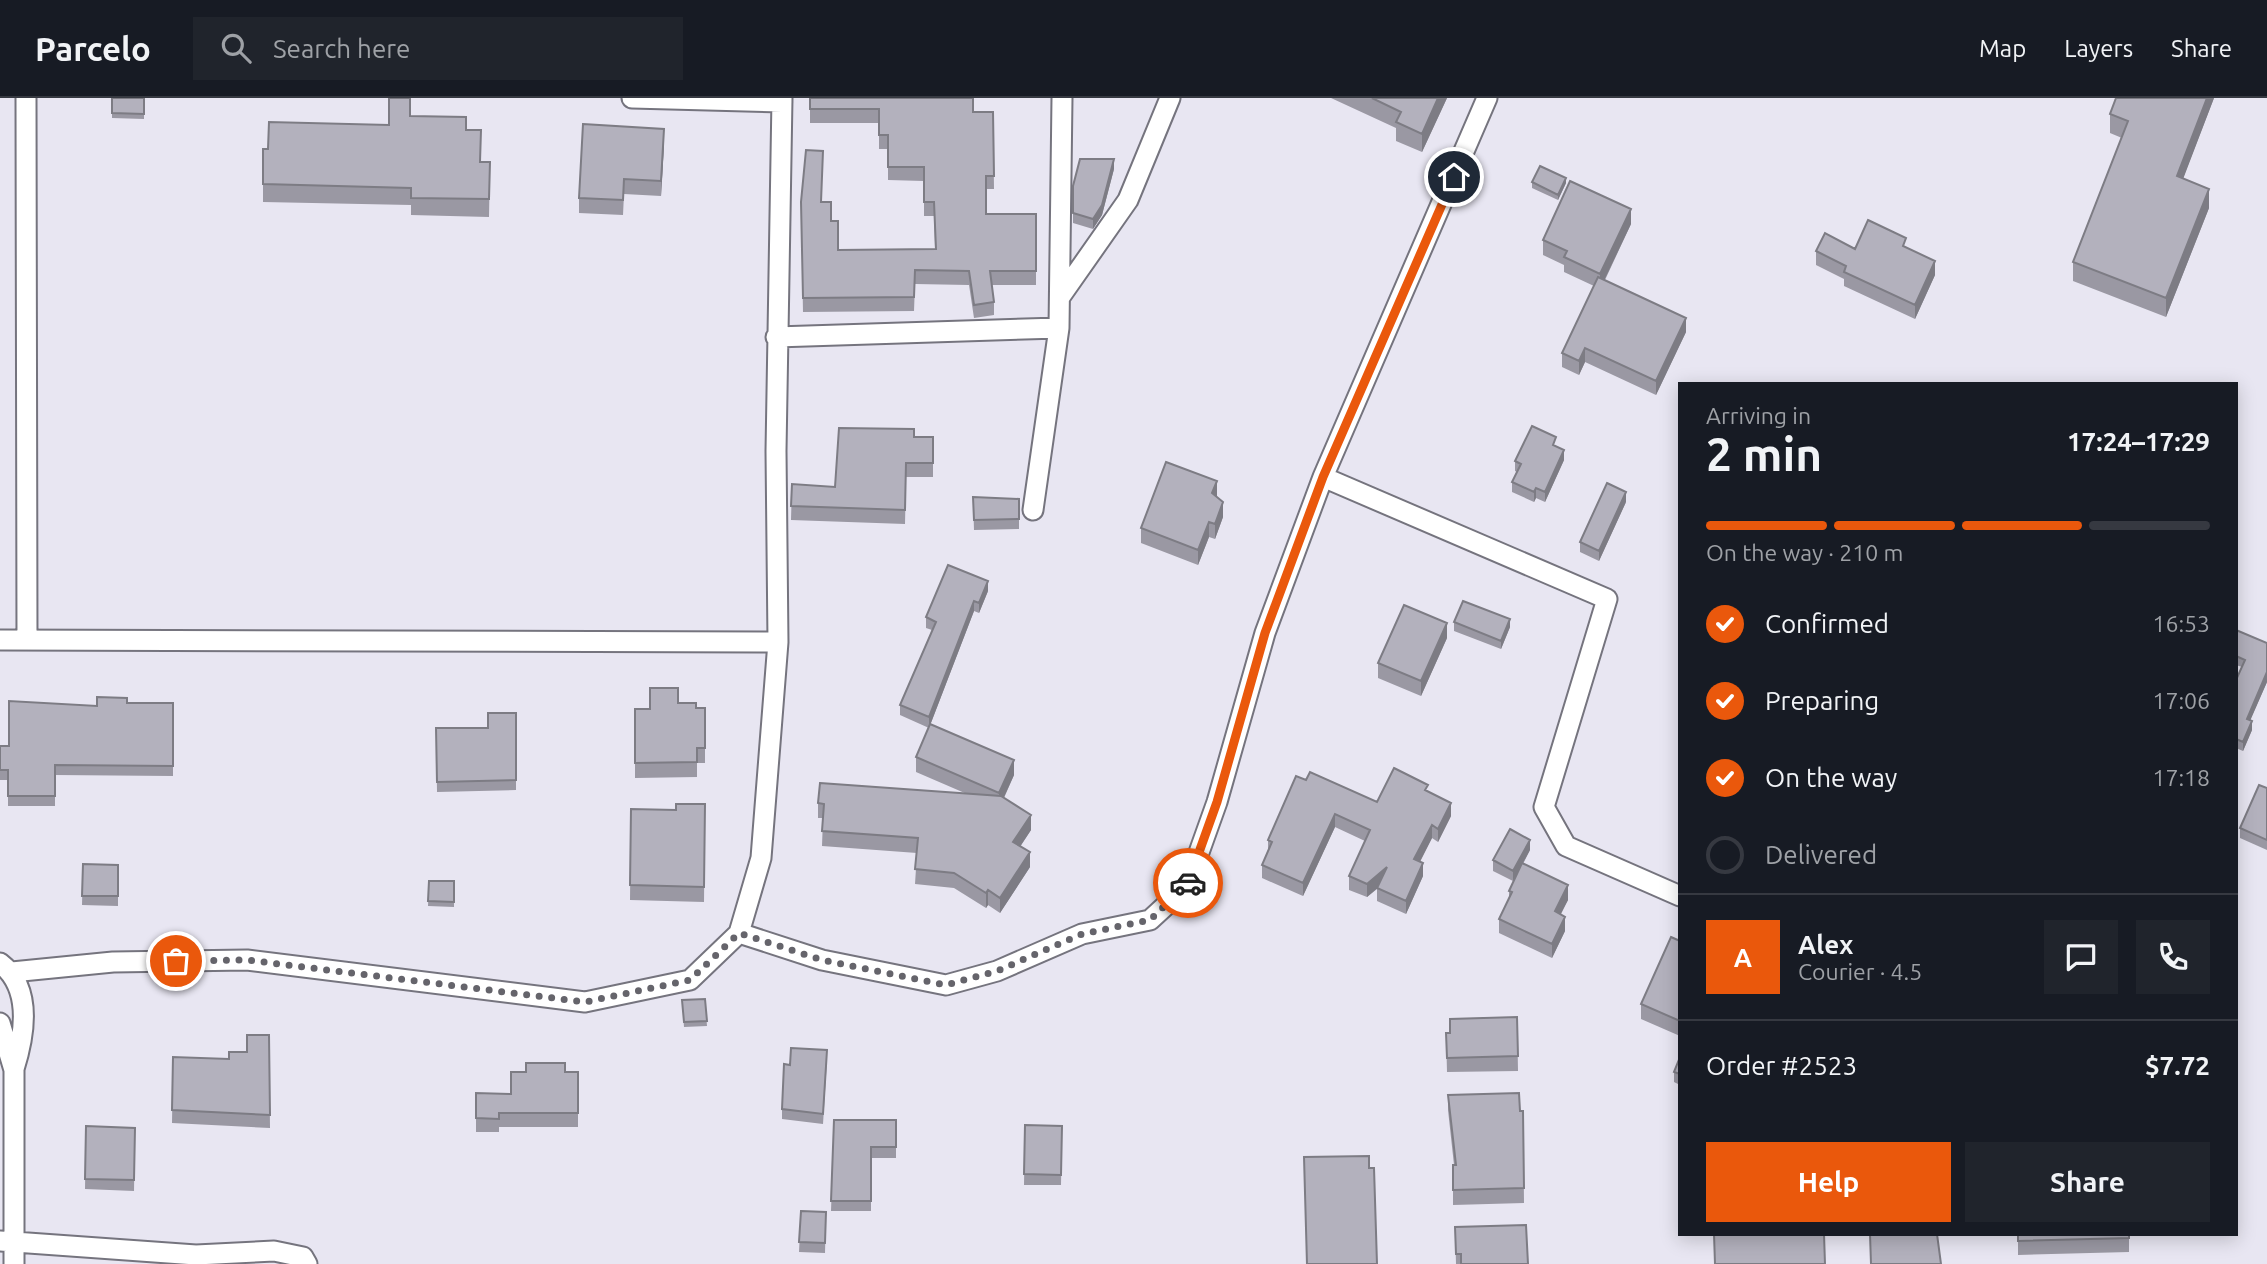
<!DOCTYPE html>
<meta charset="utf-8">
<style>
:root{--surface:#171b24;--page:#20242c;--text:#f1f3f6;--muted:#9ea1a6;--line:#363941;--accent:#ea580c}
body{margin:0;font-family:Ubuntu,sans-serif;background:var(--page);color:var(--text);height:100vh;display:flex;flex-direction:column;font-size:26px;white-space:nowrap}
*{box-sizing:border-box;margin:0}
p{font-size:23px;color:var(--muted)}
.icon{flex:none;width:38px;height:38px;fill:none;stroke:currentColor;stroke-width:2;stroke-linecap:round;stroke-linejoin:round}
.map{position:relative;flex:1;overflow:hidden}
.details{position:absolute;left:1678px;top:284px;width:560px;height:854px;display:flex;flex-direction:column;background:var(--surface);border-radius:0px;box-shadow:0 4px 18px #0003}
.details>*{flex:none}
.pin{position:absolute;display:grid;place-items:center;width:60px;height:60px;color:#fff;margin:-30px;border:4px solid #fff;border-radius:50%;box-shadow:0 2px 7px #0007}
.courier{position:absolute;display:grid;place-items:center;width:70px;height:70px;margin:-35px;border:5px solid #ea580c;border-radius:50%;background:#fff;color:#222;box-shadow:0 2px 9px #0007}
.overview em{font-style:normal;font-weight:700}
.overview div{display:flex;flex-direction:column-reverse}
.overview{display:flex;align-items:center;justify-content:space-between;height:119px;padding:0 28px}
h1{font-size:46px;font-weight:700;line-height:52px}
.bar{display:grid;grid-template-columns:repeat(4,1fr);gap:10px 7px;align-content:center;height:84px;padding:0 28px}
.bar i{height:9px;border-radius:5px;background:var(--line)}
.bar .current{background:var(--accent)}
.bar p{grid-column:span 4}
.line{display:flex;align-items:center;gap:18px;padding:0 28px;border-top:2px solid var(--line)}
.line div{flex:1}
.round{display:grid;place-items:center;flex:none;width:74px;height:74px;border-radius:0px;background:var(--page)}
ol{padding:0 28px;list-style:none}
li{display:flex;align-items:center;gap:21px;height:77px}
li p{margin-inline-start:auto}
li .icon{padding:7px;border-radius:50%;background:var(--accent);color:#fff;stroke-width:4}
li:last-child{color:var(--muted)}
li i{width:38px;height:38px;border:4px solid var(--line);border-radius:50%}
.action{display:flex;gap:14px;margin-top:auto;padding:14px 28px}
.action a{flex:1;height:80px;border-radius:0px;background:var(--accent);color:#fff;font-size:28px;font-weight:700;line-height:80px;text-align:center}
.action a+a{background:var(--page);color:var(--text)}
header{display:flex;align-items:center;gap:42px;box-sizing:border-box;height:98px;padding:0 35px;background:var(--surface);border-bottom:2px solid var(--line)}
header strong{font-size:33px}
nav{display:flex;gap:38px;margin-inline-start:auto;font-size:24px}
.search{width:490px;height:63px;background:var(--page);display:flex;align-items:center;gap:18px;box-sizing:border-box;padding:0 24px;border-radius:0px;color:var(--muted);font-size:26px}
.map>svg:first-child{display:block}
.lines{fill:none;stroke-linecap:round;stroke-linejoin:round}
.street-casing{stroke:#75747e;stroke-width:23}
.street{stroke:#fff;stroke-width:19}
.wall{fill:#9a98a3}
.shaded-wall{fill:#7d7c84}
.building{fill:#b3b1bd;stroke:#7d7c84;stroke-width:2}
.done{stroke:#65646b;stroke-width:7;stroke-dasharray:0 12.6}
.route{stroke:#ea580c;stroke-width:9}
</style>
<header>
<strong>Parcelo</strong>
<div class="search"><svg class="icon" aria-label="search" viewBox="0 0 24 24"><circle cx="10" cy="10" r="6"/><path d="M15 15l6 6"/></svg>Search here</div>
<nav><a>Map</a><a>Layers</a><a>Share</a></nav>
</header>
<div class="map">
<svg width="2267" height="1166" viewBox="0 0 2267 1166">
<rect width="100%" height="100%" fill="#e8e6f2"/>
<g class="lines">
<defs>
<path id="street" d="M 26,0 L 27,542
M 632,0 L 782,4
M 1060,199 L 1128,102 L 1170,0
M 776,239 L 1059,230
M 1323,379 L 1607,501 L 1544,709 L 1566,748 L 1680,798
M 1033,412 L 1059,230 L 1062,0
M 0,542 L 778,544
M 739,835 L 822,862 L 946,887 L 997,873 L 1082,836 L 1150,822 L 1187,788 L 1217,704 L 1265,535 L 1323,379 L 1487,0
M 0,865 C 33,890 25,936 14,971
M 12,874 L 113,864 L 247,862 L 585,904 L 690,882 L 739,835 L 761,760 L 778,544 L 776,353 L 782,0
M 0,925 L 14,972 L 14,1166
M 0,1143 L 196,1157 L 274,1153 L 303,1159 L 307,1166"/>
</defs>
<!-- street casing -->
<use href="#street" class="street-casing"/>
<!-- street -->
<use href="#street" class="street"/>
</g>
<!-- wall -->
<path class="wall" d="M 112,0 L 144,0 L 144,21 L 112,20 Z
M 810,0 L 973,14 L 993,14 L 994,91 L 986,91 L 986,116 L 1036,116 L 1036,187 L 992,187 L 994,204 L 994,217 L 974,220 L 969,187 L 915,186 L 914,213 L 803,214 L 801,104 L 822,104 L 831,123 L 838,152 L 935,151 L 934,118 L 924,118 L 924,83 L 888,82 L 888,51 L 879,51 L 879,25 L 810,25 Z
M 1331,0 L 1447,0 L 1422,54 L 1396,43 L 1396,30 Z
M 2214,0 L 2183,80 L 2209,110 L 2166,219 L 2073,183 L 2073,164 L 2122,40 L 2110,35 L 2110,16 Z
M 410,18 L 466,32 L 481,64 L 490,64 L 489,119 L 411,117 L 411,107 L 263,104 L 263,51 L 268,51 L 389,27 Z
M 664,46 L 661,98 L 624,96 L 623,117 L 579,115 L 579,100 Z
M 1114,71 L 1102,117 L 1093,131 L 1073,125 L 1073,88 Z
M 1532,84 L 1566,85 L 1558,102 L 1532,90 Z
M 1631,126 L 1605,182 L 1686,234 L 1656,297 L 1585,264 L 1579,277 L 1562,269 L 1562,255 L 1594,188 L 1564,174 L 1564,167 L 1543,157 L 1543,142 Z
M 1906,149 L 1935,177 L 1915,221 L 1844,188 L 1844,181 L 1816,167 L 1816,153 Z
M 914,339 L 933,339 L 933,379 L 906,379 L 905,426 L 791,422 L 792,386 L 835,389 Z
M 1556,348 L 1564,362 L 1545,404 L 1536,400 L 1534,404 L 1512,394 L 1512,384 L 1517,374 L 1515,373 L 1515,363 Z
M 973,399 L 1019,401 L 1019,431 L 974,432 Z
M 1216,399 L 1223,419 L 1215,441 L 1209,439 L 1198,467 L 1141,445 L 1141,430 Z
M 1626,404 L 1599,463 L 1580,454 L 1580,444 Z
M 988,493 L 979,515 L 974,513 L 929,630 L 900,617 L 900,607 L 932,532 L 926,530 L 926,519 Z
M 1454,524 L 1510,529 L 1501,551 L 1454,533 Z
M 2236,532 L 2267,545 L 2267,584 L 2250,622 L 2252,632 L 2243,653 L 2236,650 L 2236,582 L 2242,569 L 2236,567 Z
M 1447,540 L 1421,598 L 1378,580 L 1378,565 Z
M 127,605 L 173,605 L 173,678 L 55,677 L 55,708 L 8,708 L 8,682 L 0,682 L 0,648 L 9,648 L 97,608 Z
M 678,605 L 696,610 L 705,610 L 705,665 L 697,665 L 697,679 L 635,680 L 635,611 L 650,611 Z
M 516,615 L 516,692 L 437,694 L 436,630 L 488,630 Z
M 916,659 L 1014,677 L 1004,700 L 1031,732 L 1020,749 L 1030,769 L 1000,815 L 988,807 L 986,810 L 954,790 L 915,786 L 917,755 L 822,748 L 823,720 L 818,720 L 818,705 L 967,696 L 916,674 Z
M 1306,682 L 1377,704 L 1428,694 L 1451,718 L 1438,744 L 1432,740 L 1420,764 L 1423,778 L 1406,816 L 1377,803 L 1377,791 L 1367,799 L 1349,792 L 1349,778 L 1365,743 L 1335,729 L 1303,798 L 1262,780 L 1262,767 L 1268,753 L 1268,742 Z
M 2267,690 L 2267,752 L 2240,740 L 2240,730 Z
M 705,706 L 704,804 L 630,802 L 631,711 L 676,712 Z
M 1530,752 L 1523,766 L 1568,802 L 1560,816 L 1565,833 L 1552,860 L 1499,835 L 1499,821 L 1509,801 L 1509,793 L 1513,783 L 1493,773 L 1493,762 Z
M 83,766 L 118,767 L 118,808 L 82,807 Z
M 429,783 L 454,783 L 454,809 L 428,808 Z
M 1680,843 L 1680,938 L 1641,921 L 1641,906 Z
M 705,901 L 707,928 L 684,929 L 682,902 Z
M 1517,919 L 1518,973 L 1447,974 L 1446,935 Z
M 269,937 L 270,1030 L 172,1025 L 173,959 L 229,961 L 247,954 Z
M 1680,959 L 1680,987 L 1674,984 L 1674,974 Z
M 827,962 L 823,1026 L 782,1021 L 782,1011 L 790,967 Z
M 565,974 L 578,974 L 578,1029 L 499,1029 L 499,1034 L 476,1034 L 476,995 L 511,996 Z
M 1448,997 L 1523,1013 L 1524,1105 L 1453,1107 L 1453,1067 L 1454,1067 L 1448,1012 Z
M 834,1022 L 896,1022 L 896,1060 L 871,1060 L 871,1113 L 831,1113 Z
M 1025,1027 L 1062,1028 L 1061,1087 L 1024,1087 Z
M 86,1028 L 135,1030 L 134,1093 L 85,1091 Z
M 801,1113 L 826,1114 L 825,1155 L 799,1154 Z
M 1455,1129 L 1528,1166 L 1456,1166 Z
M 2018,1136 L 2129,1136 L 2129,1154 L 2018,1157 Z"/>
<!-- shaded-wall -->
<path class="shaded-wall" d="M 1438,0 L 1447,0 L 1422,54 L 1422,36 Z
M 2207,0 L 2214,0 L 2177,97 L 2177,78 Z
M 664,31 L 664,46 L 661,98 L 661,83 Z
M 1114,61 L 1114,71 L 1102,117 L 1093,131 L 1093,121 Z
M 1566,80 L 1566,85 L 1558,102 L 1558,97 Z
M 2209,91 L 2209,110 L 2166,219 L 2166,200 Z
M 1631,111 L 1631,126 L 1600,191 L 1600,176 Z
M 1935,163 L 1935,177 L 1915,221 L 1915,207 Z
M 1686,220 L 1686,234 L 1656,297 L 1656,283 Z
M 1585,250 L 1585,264 L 1579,277 L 1579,263 Z
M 1564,352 L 1564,362 L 1545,404 L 1545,394 Z
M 1217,383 L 1217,398 L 1212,410 L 1212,395 Z
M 1536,390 L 1536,400 L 1534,404 L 1534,394 Z
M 1626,394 L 1626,404 L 1599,463 L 1599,453 Z
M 1223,404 L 1223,419 L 1215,441 L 1215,426 Z
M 1209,424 L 1209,439 L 1198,467 L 1198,452 Z
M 988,483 L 988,493 L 979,515 L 979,505 Z
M 974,503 L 974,513 L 929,630 L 929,619 Z
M 1510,521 L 1510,529 L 1501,551 L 1501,543 Z
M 1447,525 L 1447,540 L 1421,598 L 1421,583 Z
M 2267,574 L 2267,584 L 2247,630 L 2247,621 Z
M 2252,623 L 2252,632 L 2243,653 L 2243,644 Z
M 1014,662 L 1014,677 L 999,710 L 999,695 Z
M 1451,705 L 1451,718 L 1438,744 L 1438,731 Z
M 1335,716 L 1335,729 L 1303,798 L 1303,785 Z
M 1031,717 L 1031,732 L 1013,759 L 1013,744 Z
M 1432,727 L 1432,740 L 1414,775 L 1414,761 Z
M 1530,742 L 1530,752 L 1513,783 L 1513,773 Z
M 1030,754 L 1030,769 L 1000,815 L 1000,800 Z
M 1423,765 L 1423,778 L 1406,816 L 1406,803 Z
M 1387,769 L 1387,782 L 1367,799 L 1367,786 Z
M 1568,787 L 1568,802 L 1555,828 L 1555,813 Z
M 988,792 L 988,807 L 986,810 L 986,795 Z
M 1565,819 L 1565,833 L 1552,860 L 1552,846 Z"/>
<!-- building -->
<path class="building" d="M 112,0 L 144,0 L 144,16 L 112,15 Z
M 389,0 L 410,0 L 410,18 L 466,19 L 466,32 L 481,32 L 480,64 L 490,64 L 489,101 L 411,100 L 411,90 L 263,86 L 263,51 L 268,51 L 269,24 L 389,27 Z
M 810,0 L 973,0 L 973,14 L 993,14 L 994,78 L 986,78 L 986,116 L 1036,116 L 1036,173 L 990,173 L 994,204 L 974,207 L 969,173 L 915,172 L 914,199 L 803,200 L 801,104 L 806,52 L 823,53 L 821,104 L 831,104 L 831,123 L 838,123 L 838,152 L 936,151 L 934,104 L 924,104 L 924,69 L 888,69 L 888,37 L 879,37 L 879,11 L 810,11 Z
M 1372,0 L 1438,0 L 1422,36 L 1396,24 L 1401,14 Z
M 2116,0 L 2207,0 L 2177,78 L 2209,91 L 2166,200 L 2073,164 L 2128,23 L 2110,16 Z
M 583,26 L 664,31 L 661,83 L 624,81 L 623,102 L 579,100 Z
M 1080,61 L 1114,61 L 1102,107 L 1093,121 L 1073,115 L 1073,88 Z
M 1540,68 L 1566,80 L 1558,97 L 1532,84 Z
M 1570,83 L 1631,111 L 1600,176 L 1564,159 L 1567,153 L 1543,142 Z
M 1868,122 L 1906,140 L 1903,148 L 1935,163 L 1915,207 L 1844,174 L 1846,168 L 1816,153 L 1825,135 L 1855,151 Z
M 1598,179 L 1686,220 L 1656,283 L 1585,250 L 1579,263 L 1562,255 Z
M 1532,328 L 1556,339 L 1553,347 L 1564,352 L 1545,394 L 1536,390 L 1534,394 L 1512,384 L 1521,366 L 1515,363 Z
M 839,330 L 914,331 L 914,339 L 933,339 L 933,365 L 906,365 L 905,412 L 791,408 L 792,386 L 835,389 Z
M 1166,364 L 1217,383 L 1212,395 L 1223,404 L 1215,426 L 1209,424 L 1198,452 L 1141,430 Z
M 1607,385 L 1626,394 L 1599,453 L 1580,444 Z
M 973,399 L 1019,401 L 1019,421 L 974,422 Z
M 948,467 L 988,483 L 979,505 L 974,503 L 929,619 L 900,607 L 936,524 L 926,519 Z
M 1463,503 L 1510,521 L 1501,543 L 1454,524 Z
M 1404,507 L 1447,525 L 1421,583 L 1378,565 Z
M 2236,532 L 2267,545 L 2267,574 L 2247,621 L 2252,623 L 2243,644 L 2236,641 L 2236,582 L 2245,562 L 2236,558 Z
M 650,590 L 678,590 L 678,605 L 696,605 L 696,610 L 705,610 L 705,650 L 697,650 L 697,664 L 635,665 L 635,611 L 650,611 Z
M 97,599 L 127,600 L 127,605 L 173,605 L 173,668 L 55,667 L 55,698 L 8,698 L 8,672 L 0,672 L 0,648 L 9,648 L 9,603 L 97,608 Z
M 488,615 L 516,615 L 516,682 L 437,684 L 436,630 L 488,630 Z
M 930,626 L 1014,662 L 999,695 L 916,659 Z
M 1394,670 L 1428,687 L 1425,692 L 1451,705 L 1438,731 L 1432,727 L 1414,761 L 1423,765 L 1406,803 L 1377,790 L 1387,769 L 1367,786 L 1349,778 L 1370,732 L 1335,716 L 1303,785 L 1262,767 L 1272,744 L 1268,742 L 1296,678 L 1306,682 L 1310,674 L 1377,704 Z
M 820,685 L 1001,698 L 1031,717 L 1013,744 L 1030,754 L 1000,800 L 988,792 L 986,795 L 954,775 L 915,771 L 918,740 L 822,733 L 824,706 L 818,705 Z
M 2259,687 L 2267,690 L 2267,742 L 2240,730 Z
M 676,706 L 705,706 L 704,789 L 630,787 L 631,711 L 676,712 Z
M 1510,731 L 1530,742 L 1513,773 L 1493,762 Z
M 1522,765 L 1568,787 L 1555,813 L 1565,819 L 1552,846 L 1499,821 L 1512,794 L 1509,793 Z
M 83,766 L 118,767 L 118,798 L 82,798 Z
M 429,783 L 454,783 L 454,804 L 428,803 Z
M 1671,839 L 1680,843 L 1680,923 L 1641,906 Z
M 705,901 L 707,923 L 684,924 L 682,902 Z
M 1517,919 L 1518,958 L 1447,960 L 1446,935 L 1450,935 L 1450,921 Z
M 247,937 L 269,937 L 270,1017 L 172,1012 L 173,959 L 229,961 L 229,954 L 247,954 Z
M 791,950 L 827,952 L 823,1016 L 782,1011 L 784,966 L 790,967 Z
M 1680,959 L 1680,976 L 1674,974 Z
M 526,965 L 565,965 L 565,974 L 578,974 L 578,1015 L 499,1015 L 499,1021 L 476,1020 L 476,995 L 511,996 L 511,974 L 526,974 Z
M 1519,995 L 1520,1013 L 1523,1013 L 1524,1090 L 1453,1092 L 1453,1067 L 1456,1067 L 1448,997 Z
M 834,1022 L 896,1022 L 896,1049 L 871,1049 L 871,1103 L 831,1103 Z
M 1025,1027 L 1062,1028 L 1061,1077 L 1024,1076 Z
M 86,1028 L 135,1030 L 134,1082 L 85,1081 Z
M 1369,1058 L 1369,1070 L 1374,1070 L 1377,1166 L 1307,1166 L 1304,1059 Z
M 801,1113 L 826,1114 L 825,1145 L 799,1144 Z
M 1526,1127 L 1528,1166 L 1461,1166 L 1461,1156 L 1456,1156 L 1455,1129 Z
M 1714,1136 L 1824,1136 L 1825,1166 L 1715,1166 Z
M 1870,1136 L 1937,1136 L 1941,1166 L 1871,1166 Z
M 2018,1136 L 2129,1136 L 2129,1140 L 2018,1143 Z"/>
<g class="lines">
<!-- done -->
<path class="done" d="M 176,863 L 247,862 L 585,904 L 690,882 L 739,835 L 822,862 L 946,887 L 997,873 L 1082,836 L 1150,822 L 1188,785"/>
<!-- route -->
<path class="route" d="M 1188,785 L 1217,704 L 1265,535 L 1323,379 L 1454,79"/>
</g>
</svg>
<div class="pin" style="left:176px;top:863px;background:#ea580c"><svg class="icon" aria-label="bag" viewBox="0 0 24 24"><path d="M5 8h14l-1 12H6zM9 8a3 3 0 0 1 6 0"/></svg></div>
<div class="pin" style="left:1454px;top:79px;background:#1f2937"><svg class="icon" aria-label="home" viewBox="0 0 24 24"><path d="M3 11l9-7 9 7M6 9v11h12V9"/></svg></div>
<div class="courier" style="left:1188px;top:785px"><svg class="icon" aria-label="car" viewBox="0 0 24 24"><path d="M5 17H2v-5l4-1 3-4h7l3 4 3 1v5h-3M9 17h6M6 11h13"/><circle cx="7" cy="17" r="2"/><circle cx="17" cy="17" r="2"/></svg></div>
<section class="details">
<div class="overview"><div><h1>2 min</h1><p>Arriving in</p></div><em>17:24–17:29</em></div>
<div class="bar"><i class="current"></i><i class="current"></i><i class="current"></i><i></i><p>On the way · 210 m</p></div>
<ol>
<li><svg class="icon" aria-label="check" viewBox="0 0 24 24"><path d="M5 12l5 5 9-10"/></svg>Confirmed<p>16:53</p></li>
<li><svg class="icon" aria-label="check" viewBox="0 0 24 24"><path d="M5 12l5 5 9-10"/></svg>Preparing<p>17:06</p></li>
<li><svg class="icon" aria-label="check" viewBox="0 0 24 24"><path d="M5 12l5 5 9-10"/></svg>On the way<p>17:18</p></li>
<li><i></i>Delivered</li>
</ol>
<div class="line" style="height:126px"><b class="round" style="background:var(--accent);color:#fff">A</b><div><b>Alex</b><p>Courier · 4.5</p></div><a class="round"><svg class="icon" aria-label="chat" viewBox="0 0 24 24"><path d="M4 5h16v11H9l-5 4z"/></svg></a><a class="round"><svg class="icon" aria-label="phone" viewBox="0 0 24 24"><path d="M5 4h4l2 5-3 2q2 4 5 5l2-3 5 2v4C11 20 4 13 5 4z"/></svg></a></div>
<div class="line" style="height:91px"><div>Order #2523</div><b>$7.72</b></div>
<div class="action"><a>Help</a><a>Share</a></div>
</section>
</div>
